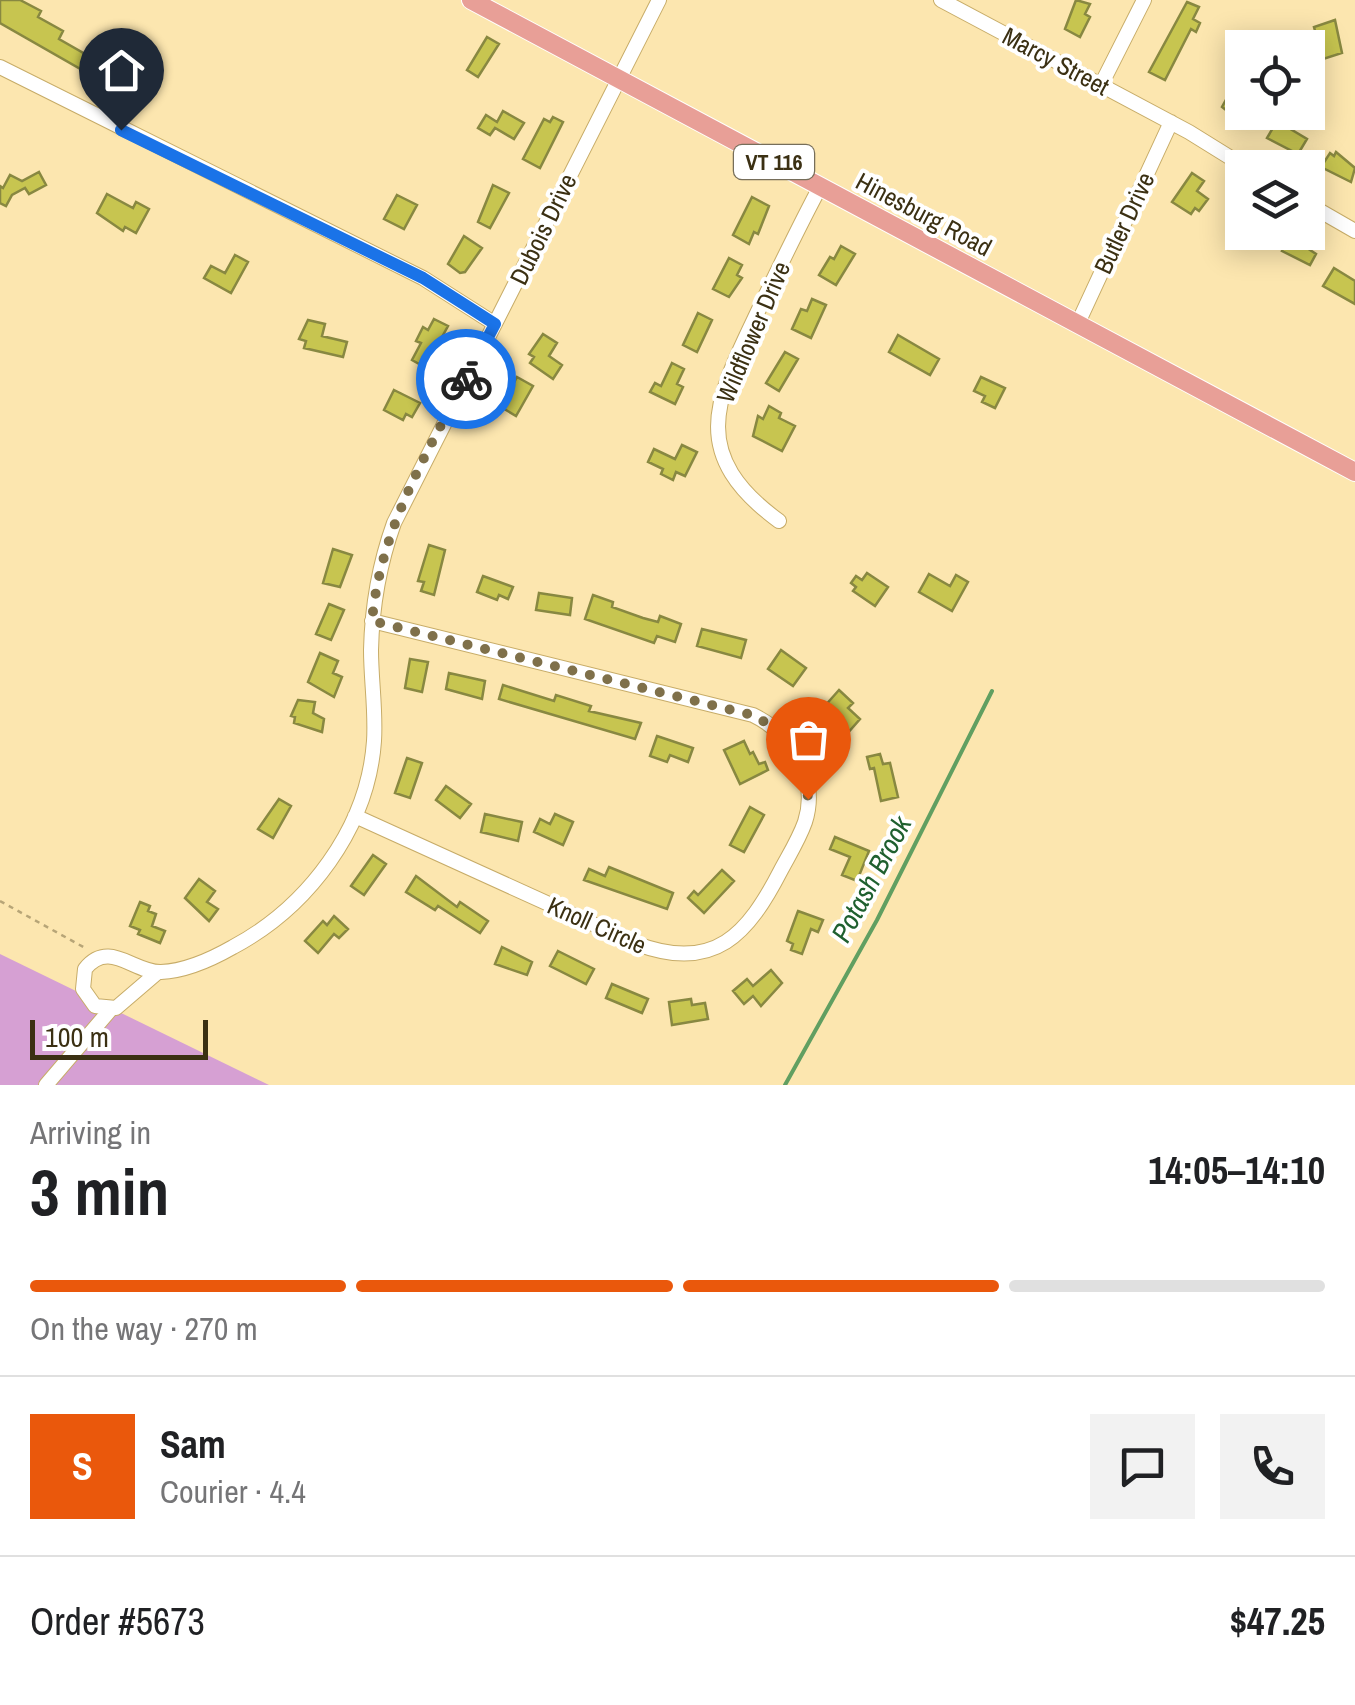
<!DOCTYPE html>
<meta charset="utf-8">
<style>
:root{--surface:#fff;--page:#f2f2f2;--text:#202124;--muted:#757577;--line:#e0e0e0;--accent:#ea580c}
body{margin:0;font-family:"Archivo Narrow",sans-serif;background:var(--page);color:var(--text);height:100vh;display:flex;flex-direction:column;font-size:38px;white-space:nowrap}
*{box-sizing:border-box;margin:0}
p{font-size:32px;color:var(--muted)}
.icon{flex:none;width:55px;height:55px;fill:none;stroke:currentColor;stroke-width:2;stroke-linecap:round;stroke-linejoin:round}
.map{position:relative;height:1085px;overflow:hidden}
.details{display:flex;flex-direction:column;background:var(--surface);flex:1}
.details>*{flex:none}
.tools{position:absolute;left:1225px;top:30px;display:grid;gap:20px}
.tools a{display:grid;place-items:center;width:100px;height:100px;border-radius:0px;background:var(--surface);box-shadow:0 5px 25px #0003;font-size:50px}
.scale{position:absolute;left:30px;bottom:25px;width:178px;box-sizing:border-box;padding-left:10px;border:5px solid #3b3013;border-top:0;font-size:28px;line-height:35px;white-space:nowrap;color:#3b3013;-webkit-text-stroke:8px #fff;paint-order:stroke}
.pin{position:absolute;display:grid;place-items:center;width:85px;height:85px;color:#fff;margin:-102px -42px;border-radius:50% 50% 50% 0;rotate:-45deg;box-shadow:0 0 10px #0007}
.pin .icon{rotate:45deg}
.courier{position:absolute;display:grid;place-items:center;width:100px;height:100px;margin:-50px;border:8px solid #1a73e8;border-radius:50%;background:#fff;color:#222;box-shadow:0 2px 12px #0007}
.head em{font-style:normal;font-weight:800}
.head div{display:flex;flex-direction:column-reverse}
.head{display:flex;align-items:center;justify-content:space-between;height:170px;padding:0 30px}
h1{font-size:65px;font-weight:800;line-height:75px}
.bar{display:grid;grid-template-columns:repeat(4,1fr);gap:15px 10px;align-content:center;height:120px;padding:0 30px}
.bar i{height:12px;border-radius:8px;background:var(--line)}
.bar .current{background:var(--accent)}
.bar p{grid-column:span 4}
.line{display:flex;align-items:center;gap:25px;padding:0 30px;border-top:2px solid var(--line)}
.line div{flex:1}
.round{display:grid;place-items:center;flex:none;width:105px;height:105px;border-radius:0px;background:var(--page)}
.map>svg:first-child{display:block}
.green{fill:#d6a0d3}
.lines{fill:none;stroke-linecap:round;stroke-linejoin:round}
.stream{stroke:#619f61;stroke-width:4}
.building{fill:#c7c550;stroke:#888841;stroke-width:2.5}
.minor-casing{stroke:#c7ac68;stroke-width:16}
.major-casing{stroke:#fff;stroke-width:20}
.path{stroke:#b7a577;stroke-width:2.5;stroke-dasharray:5 5;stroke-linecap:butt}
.minor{stroke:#fff;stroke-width:14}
.major{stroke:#e89f97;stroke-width:18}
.done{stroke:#7f704a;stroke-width:10;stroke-dasharray:0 18}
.route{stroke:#1a73e8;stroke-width:12}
.labels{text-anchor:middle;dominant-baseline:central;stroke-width:8;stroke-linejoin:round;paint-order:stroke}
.shield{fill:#fff;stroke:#766e5a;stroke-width:2.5}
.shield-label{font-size:22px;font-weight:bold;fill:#3b3013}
.street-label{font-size:25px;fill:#3b3013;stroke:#fff}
.water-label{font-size:28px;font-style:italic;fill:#1f602f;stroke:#fff}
</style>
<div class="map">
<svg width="1355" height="1085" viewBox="0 0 1355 1085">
<rect width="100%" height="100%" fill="#fce6af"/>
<!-- green -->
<path class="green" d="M 0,954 L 269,1085 L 0,1085 Z"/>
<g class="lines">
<!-- stream -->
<path class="stream" d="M 785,1085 L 877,920 L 992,691"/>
</g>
<!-- building -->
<path class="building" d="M 0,0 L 20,0 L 41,11 L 38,17 L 63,31 L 59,39 L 92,58 L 84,71 L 0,23 Z
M 1076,0 L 1090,4 L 1085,14 L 1090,17 L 1080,37 L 1065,29 Z
M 1187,2 L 1199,7 L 1193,19 L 1200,23 L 1196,32 L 1191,29 L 1165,80 L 1149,72 Z
M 1335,20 L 1342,53 L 1320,60 L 1310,41 L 1317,38 L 1314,27 Z
M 487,37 L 499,44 L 478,77 L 467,70 Z
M 1242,82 L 1242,112 L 1258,112 L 1249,128 L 1222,107 L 1228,96 L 1232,99 Z
M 503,111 L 524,123 L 514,139 L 495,128 L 490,135 L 478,128 L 486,115 L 497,122 Z
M 553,117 L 563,122 L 540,168 L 523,159 L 544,119 L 550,122 Z
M 1277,121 L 1307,139 L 1298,154 L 1267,138 Z
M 1336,152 L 1355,168 L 1351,182 L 1321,167 L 1330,153 L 1334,156 Z
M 39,172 L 46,185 L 29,194 L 25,188 L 12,195 L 6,206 L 0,203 L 0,186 L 3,188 L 10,175 L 22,181 Z
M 1192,173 L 1204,181 L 1197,191 L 1208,199 L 1199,211 L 1195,208 L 1191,214 L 1172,202 Z
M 493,185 L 509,193 L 490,228 L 478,222 Z
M 107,194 L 133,208 L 136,202 L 149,209 L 136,233 L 125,227 L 123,231 L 97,213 Z
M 397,195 L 417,205 L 404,229 L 384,219 Z
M 752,197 L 769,206 L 758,234 L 754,232 L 749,244 L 733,235 Z
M 1291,235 L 1309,245 L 1307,248 L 1316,254 L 1310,265 L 1282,251 Z
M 464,236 L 482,248 L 465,272 L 460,273 L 448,264 Z
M 841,246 L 855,254 L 836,285 L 819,275 L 830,257 L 834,259 Z
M 235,255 L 248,262 L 231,293 L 204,278 L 211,266 L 225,273 Z
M 729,258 L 742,265 L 737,275 L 742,278 L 729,297 L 713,289 Z
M 1334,268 L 1355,281 L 1355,304 L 1323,286 Z
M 812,299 L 826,305 L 811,338 L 792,329 L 801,309 L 807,311 Z
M 698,313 L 712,320 L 697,352 L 683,345 Z
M 434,319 L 448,326 L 442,337 L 446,339 L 430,370 L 412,360 L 421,343 L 416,341 L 423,327 L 428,330 Z
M 308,320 L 325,324 L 322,336 L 347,342 L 343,357 L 304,348 L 306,341 L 299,339 Z
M 543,334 L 557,343 L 549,356 L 562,365 L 553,379 L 530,363 L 534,357 L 529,354 Z
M 898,335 L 939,359 L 930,375 L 889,352 Z
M 785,352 L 798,359 L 779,391 L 766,383 Z
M 672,363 L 684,369 L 677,384 L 683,387 L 675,404 L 650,392 L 655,383 L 661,386 Z
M 517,377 L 533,386 L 516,416 L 501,407 Z
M 981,377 L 1005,388 L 995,408 L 982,402 L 985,396 L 974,391 Z
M 394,390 L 420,403 L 412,417 L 406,414 L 403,420 L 384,410 Z
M 769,406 L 781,413 L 779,418 L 795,426 L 782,451 L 753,436 L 758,416 L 763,419 Z
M 682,445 L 697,452 L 685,476 L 676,472 L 673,480 L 661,474 L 663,469 L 648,462 L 654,449 L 675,459 Z
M 429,545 L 445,550 L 434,595 L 421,591 L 424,582 L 418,581 Z
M 333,549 L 352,555 L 340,587 L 323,583 Z
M 867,573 L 888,587 L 875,606 L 853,591 L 856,587 L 851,583 L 856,576 L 862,580 Z
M 929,574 L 950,586 L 956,575 L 968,582 L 952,611 L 919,592 Z
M 483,576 L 513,587 L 508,599 L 499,595 L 497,600 L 477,592 Z
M 539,593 L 572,598 L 570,615 L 536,610 Z
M 593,595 L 613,602 L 612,607 L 643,618 L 658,622 L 660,616 L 681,624 L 675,642 L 657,636 L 654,643 L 585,619 Z
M 329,604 L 344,610 L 331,640 L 316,634 Z
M 702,629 L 746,640 L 741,658 L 697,646 Z
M 781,650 L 806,668 L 793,686 L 768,669 Z
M 320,653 L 338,661 L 333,673 L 342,677 L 334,697 L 308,682 Z
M 410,659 L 428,662 L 422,692 L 405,688 Z
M 449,673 L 485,681 L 482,699 L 446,689 Z
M 503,685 L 554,701 L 556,695 L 591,706 L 589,711 L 641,723 L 635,739 L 499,699 Z
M 839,690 L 853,703 L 848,708 L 860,719 L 846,735 L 825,716 L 828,712 L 823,708 Z
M 298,700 L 315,702 L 313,713 L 324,719 L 322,732 L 294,723 L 295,717 L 291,716 Z
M 657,736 L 693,748 L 688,762 L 670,755 L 667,762 L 650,756 Z
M 744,741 L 750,754 L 753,752 L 759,764 L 765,762 L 768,770 L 740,784 L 724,750 Z
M 880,754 L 883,764 L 890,763 L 898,797 L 881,801 L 874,768 L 870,769 L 867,757 Z
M 407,758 L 422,763 L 410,798 L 395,793 Z
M 446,786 L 471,804 L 460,818 L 436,800 Z
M 279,799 L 291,806 L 273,838 L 258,829 Z
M 750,807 L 764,815 L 744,852 L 730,845 Z
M 485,814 L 522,822 L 518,841 L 481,832 Z
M 555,814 L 573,822 L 563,845 L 534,832 L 540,819 L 550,824 Z
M 835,837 L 869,851 L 857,881 L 842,875 L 850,857 L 830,849 Z
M 373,855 L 386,864 L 364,895 L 351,886 Z
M 609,867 L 673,893 L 667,909 L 584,880 L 589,869 L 605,876 Z
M 722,870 L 734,881 L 704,913 L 688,898 L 694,891 L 698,895 Z
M 416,876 L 457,907 L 460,902 L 488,921 L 480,933 L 438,906 L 435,910 L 406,892 Z
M 199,879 L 215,891 L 207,902 L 218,909 L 209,921 L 185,898 Z
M 140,902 L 150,906 L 148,911 L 156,914 L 152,926 L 165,931 L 160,943 L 138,934 L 140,930 L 130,926 Z
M 798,911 L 823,920 L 818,932 L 811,929 L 802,954 L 791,950 L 793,944 L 787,941 Z
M 334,916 L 348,929 L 339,938 L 334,934 L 318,953 L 305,941 L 323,921 L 327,925 Z
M 502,947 L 532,962 L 527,975 L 495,964 Z
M 558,951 L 594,969 L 586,984 L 550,966 Z
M 771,970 L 782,983 L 761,1006 L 753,996 L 744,1004 L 733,991 L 747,979 L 753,986 Z
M 612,984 L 648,999 L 642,1013 L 606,998 Z
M 691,999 L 692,1005 L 705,1003 L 708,1019 L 672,1025 L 669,1002 Z"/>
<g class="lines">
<defs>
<path id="minor" d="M 941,0 L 1189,132 L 1247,168
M 0,67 L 423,278 L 495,324
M 1101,85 L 1144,0
M 1308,204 L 1355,231
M 1078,323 L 1171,122
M 779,521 C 683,451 719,394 761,305 C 780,266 799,226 820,187
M 355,816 L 637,944 C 715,973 748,934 781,870 C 789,855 799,839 805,822 C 819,778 792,734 753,715 L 372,621
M 158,972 L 116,1008 L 95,1006 L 83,989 L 85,969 C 109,939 134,973 161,972 C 186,971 212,959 233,947 C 308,907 368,828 374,741 C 376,711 371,680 371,650 C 372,606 379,565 394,523 L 659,0
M 46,1085 L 111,1009"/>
<path id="major" d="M 471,0 L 1355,472"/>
</defs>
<!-- minor casing -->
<use href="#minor" class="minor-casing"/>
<!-- major casing -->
<use href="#major" class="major-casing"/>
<!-- path -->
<path class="path" d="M 0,901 L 87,949"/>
<!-- minor -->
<use href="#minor" class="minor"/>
<!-- major -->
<use href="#major" class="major"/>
</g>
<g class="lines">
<!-- done -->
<path class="done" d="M 466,379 C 424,457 380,532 372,621 L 752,715 C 787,732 806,760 808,799"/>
<!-- route -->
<path class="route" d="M 121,130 L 423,278 L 495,324 L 466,379"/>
</g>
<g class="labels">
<!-- shield labels -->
<rect class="shield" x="734" y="145" width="80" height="34" rx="8"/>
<g class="shield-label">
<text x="774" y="162">VT 116</text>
</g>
<!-- street labels -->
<g class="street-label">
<text transform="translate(1056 61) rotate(28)">Marcy Street</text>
<text transform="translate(924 214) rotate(28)">Hinesburg Road</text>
<text transform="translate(1124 223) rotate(-65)">Butler Drive</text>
<text transform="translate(543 229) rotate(-64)">Dubois Drive</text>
<text transform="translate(753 332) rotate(-67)">Wildflower Drive</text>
<text transform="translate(597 925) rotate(24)">Knoll Circle</text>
</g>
<!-- water labels -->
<g class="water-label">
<text transform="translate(871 879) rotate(-62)">Potash Brook</text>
</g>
</g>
</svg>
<div class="tools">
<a><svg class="icon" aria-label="locate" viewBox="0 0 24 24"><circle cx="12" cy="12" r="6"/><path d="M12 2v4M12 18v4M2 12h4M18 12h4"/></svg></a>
<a><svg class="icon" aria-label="layers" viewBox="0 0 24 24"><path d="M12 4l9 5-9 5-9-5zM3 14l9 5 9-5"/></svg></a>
</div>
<div class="scale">100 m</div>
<div class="pin" style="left:808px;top:799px;background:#ea580c"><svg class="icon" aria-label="bag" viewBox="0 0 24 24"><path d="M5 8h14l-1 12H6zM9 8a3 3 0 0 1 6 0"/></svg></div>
<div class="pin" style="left:121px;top:130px;background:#1f2937"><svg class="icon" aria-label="home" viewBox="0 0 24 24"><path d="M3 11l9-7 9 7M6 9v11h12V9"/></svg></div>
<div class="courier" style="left:466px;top:379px"><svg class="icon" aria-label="bike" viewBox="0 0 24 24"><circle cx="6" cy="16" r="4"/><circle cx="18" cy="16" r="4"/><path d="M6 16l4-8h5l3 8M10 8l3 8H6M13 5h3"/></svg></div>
</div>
<section class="details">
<div class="head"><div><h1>3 min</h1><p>Arriving in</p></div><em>14:05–14:10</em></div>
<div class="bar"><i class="current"></i><i class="current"></i><i class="current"></i><i></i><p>On the way · 270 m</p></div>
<div class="line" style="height:180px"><b class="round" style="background:var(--accent);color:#fff">S</b><div><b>Sam</b><p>Courier · 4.4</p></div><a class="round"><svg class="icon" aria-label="chat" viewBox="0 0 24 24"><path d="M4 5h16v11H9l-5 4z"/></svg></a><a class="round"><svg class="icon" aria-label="phone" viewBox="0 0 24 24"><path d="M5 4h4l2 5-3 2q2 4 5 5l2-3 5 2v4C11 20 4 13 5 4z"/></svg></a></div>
<div class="line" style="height:130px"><div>Order #5673</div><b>$47.25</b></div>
</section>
